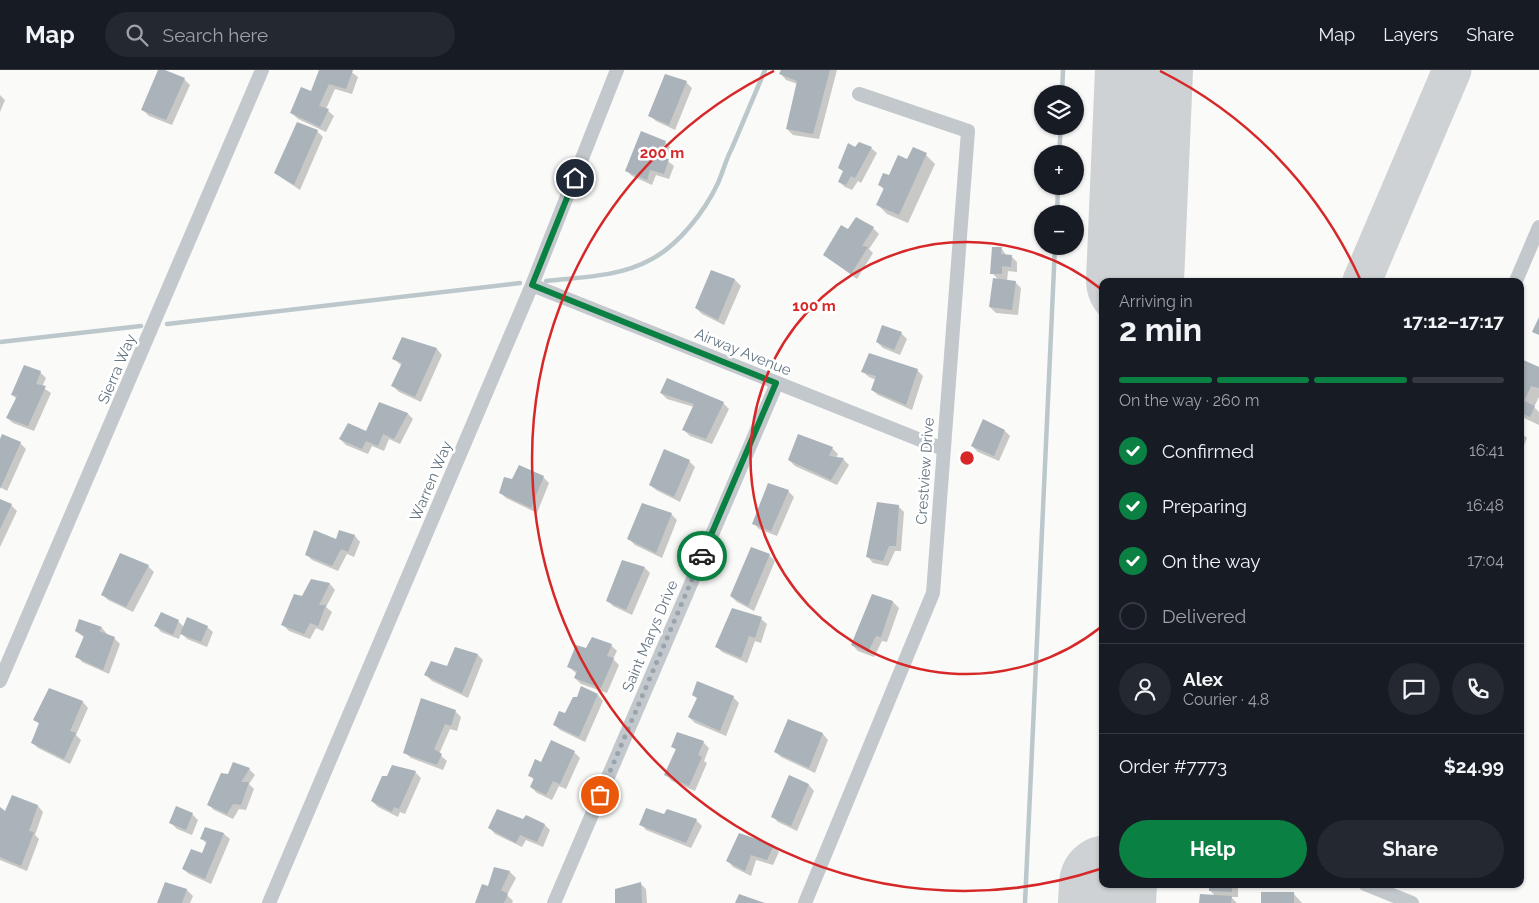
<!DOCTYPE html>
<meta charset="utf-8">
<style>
:root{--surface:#171b24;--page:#242831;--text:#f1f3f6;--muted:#9ea1a6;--line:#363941;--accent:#0b8043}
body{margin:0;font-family:Raleway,sans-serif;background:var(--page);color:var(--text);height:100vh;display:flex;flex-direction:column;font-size:19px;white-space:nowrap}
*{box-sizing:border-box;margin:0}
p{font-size:16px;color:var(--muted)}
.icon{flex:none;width:28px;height:28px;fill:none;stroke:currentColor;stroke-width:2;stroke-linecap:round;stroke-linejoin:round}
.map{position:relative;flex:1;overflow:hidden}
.details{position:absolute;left:1099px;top:208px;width:425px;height:610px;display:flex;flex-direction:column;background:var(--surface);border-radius:10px;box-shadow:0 1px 4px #0004}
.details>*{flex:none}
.tools{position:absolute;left:1034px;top:15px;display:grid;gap:10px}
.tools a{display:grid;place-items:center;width:50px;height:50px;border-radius:50%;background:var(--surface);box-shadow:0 1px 4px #0004;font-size:25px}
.pin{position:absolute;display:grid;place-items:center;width:42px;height:42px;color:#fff;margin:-21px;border:2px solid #fff;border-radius:50%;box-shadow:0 1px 5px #0007}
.courier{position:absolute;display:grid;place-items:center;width:50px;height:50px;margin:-25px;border:4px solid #0b8043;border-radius:50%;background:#fff;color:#222;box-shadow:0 1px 6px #0007}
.headline em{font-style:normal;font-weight:700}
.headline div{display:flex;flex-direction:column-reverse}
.headline{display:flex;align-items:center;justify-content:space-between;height:85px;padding:0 20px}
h1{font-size:32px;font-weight:700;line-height:38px}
.bar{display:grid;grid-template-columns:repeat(4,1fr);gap:8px 5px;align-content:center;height:60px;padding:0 20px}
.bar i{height:6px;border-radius:4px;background:var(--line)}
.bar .on{background:var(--accent)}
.bar p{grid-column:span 4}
.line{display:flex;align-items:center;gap:12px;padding:0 20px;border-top:1px solid var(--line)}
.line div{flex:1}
.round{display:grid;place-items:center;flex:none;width:52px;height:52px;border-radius:26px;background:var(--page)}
ol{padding:0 20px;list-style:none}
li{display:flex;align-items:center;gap:15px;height:55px}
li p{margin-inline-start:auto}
li .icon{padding:5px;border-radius:50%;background:var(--accent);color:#fff;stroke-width:4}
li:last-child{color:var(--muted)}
li i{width:28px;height:28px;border:2px solid var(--line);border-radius:50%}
.primary-button{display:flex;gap:10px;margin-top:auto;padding:10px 20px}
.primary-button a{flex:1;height:58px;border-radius:30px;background:var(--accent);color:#fff;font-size:20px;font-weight:700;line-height:58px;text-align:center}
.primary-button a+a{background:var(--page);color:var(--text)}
header{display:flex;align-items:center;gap:30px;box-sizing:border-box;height:70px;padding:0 25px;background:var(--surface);border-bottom:1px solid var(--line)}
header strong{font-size:24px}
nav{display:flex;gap:28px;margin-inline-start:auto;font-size:18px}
.search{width:350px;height:45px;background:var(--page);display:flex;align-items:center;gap:12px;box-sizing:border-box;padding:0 18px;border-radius:28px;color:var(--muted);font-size:19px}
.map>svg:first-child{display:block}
.shadow{fill:#0003}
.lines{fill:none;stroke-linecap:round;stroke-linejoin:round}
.stream{stroke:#bbc7cb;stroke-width:4.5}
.taxiway{stroke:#ced2d4;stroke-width:39}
.runway{stroke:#ced2d4;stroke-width:98}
.building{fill:#aab3b9}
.minor{stroke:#c3c8cc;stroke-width:14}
.done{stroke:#99a4ac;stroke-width:5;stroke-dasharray:0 9}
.route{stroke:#0b8043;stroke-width:6}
.ring{fill:none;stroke:#d62828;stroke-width:2.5}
.labels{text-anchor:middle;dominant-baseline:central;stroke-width:5;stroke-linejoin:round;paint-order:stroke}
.street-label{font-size:15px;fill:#657683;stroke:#fff}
.centre{fill:#d62828;stroke:#fff;stroke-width:2.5}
.ring-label{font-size:15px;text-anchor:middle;font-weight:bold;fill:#d62828;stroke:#fff;stroke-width:5;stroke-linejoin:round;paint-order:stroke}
</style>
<header>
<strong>Map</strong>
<div class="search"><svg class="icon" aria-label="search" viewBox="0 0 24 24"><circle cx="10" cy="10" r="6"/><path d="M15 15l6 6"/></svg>Search here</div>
<nav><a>Map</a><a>Layers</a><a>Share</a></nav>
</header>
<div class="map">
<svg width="1539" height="833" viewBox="0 0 1539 833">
<rect width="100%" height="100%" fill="#fafaf8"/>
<!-- shadow -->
<path class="shadow" d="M 160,0 L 184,9 L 190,15 L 172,55 L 149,46 L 143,40 Z
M 320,0 L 349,0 L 358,7 L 352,24 L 335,19 L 326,39 L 334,46 L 326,62 L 298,49 L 292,43 L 312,23 Z
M 783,0 L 837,0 L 819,69 L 793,65 L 787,59 L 798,14 L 786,10 L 781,4 Z
M 686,12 L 692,18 L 675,60 L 656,51 L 650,46 Z
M 0,25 L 5,30 L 0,42 Z
M 317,61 L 323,67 L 300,120 L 282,108 L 276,102 Z
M 665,72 L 671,78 L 665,89 L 674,96 L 669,109 L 656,105 L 652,115 L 632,106 L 627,101 Z
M 855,78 L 871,78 L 877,83 L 861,113 L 858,111 L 852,120 L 845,117 L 839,112 Z
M 926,85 L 935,94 L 908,153 L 887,144 L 878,135 L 884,120 L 879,114 L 908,91 Z
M 857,149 L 873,158 L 879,164 L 869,179 L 873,183 L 857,209 L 824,185 L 848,161 Z
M 1001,178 L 1007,186 L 1011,186 L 1017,192 L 1017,202 L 1008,201 L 1007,211 L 1015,212 L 1021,218 L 1018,245 L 996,243 L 990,237 L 999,210 L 992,203 Z
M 712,201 L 735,210 L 741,216 L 724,255 L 702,244 L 696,238 Z
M 901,263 L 907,269 L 900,285 L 883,278 L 877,272 Z
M 402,268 L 437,279 L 442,285 L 421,332 L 399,322 L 393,316 L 402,296 L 393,288 Z
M 1522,291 L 1539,299 L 1539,327 L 1534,337 L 1539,342 L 1539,355 L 1520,346 L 1520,309 L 1522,305 L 1520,303 L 1520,295 Z
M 917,300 L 923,306 L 912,340 L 878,325 L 872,320 L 876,310 L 869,307 L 863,302 Z
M 40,302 L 46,308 L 42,317 L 51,323 L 34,361 L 13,353 L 7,348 L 17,329 L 12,325 Z
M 667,309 L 723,333 L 729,339 L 712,374 L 690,366 L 684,360 L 694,337 L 667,329 L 661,323 Z
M 380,334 L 408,344 L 413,349 L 400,374 L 389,369 L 384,381 L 372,376 L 368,384 L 346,375 L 340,369 L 367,362 Z
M 1005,361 L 1010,366 L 999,391 L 978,382 L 972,376 Z
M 1520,362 L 1527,368 L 1520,385 Z
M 0,372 L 20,373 L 26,379 L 7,421 L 0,417 Z
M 832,378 L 838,384 L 836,388 L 843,389 L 849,395 L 837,415 L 795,396 L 789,390 Z
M 689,391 L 695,397 L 680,432 L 656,420 L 650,415 Z
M 543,407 L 549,413 L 537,443 L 506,428 L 500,422 Z
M 788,421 L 794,427 L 777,466 L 759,459 L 754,453 Z
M 0,431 L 11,435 L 17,441 L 0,477 Z
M 898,436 L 904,442 L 901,481 L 895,481 L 888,496 L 873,493 L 868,487 Z
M 671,444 L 677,450 L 662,488 L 635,475 L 629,469 Z
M 340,462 L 355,466 L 360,472 L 354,487 L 347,484 L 338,501 L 312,490 L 306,484 L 336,471 Z
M 769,485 L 775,491 L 754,541 L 737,532 L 731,526 Z
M 148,496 L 154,502 L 133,542 L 108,530 L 102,524 Z
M 645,498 L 650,503 L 632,545 L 613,536 L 607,530 Z
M 312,510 L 330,514 L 335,520 L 326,537 L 332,542 L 323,561 L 316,558 L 310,569 L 289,561 L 283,555 L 303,528 Z
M 873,525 L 893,532 L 899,538 L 887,572 L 882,571 L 874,587 L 858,581 L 852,575 Z
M 761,549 L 767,554 L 761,573 L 755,571 L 747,593 L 722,582 L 717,577 Z
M 80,551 L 102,558 L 107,564 L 106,565 L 114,568 L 120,574 L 109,604 L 82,592 L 77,586 L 85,568 L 76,561 Z
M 178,551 L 184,557 L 207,557 L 213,562 L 207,577 L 187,569 L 181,563 L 179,569 L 161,562 L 156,556 Z
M 611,575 L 617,581 L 613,589 L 619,595 L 607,623 L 581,614 L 575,608 L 577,604 L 569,597 L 587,580 Z
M 478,585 L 483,590 L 468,628 L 432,611 L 426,605 L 448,598 Z
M 582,618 L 598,625 L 603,631 L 585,672 L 560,660 L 554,654 L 565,645 L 578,629 Z
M 50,620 L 83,632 L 88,638 L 76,665 L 81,670 L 70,694 L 38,678 L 32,672 L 40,655 L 35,649 Z
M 694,625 L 733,627 L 739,633 L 726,666 L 695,653 L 689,647 L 698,629 Z
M 455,641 L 461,647 L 457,661 L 450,659 L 439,684 L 447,691 L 443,700 L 411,688 L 405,683 Z
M 788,650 L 823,664 L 828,670 L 815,703 L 781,687 L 775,681 Z
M 703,672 L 709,678 L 704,691 L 707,693 L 695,721 L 672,711 L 666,705 L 676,680 L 673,676 Z
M 574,682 L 580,688 L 566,719 L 559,716 L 552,730 L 537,723 L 531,717 L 534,710 L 530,706 L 542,693 Z
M 249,699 L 255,705 L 249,714 L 254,719 L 246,740 L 239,739 L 233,749 L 214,740 L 209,735 Z
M 415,702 L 421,708 L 405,744 L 400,742 L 398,747 L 378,737 L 372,731 Z
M 790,707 L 809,715 L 814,721 L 797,761 L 778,752 L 773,747 Z
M 12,727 L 38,736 L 43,742 L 35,765 L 39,769 L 27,801 L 0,790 L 0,740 L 6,743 Z
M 192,744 L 198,750 L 192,765 L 177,759 L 171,753 Z
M 664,746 L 696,750 L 702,756 L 691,778 L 646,760 L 641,754 Z
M 524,751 L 545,755 L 550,760 L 543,777 L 526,770 L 522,777 L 495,764 L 490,758 Z
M 206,758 L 224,764 L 230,769 L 211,814 L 189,804 L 183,799 L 203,785 L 207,774 L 202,769 Z
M 740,764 L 774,776 L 779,782 L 773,795 L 756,790 L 751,806 L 733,797 L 728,791 Z
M 495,799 L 510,802 L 516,808 L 507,825 L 513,831 L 512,833 L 477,833 L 488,817 Z
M 166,813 L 187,820 L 193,826 L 190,833 L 158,833 Z
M 640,813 L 646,819 L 647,833 L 616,833 Z
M 1210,814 L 1238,814 L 1238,827 L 1231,827 L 1237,833 L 1201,833 L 1215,826 L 1210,820 Z
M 1293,823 L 1302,833 L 1262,833 Z"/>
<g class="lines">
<!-- stream -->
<path class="stream" d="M 1062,24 L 1063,0
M 1059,84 L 1061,56
M 1057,144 L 1058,116
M 546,211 C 581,207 619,207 650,190 C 678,176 705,141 718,113 C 723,102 726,89 732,78 C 743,52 754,26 765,0
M 167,254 L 520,213
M 0,272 L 141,256
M 1025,833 L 1055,176"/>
<!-- taxiway -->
<path class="taxiway" d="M 1362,211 L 1452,0"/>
<!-- runway -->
<path class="runway" d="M 1135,211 L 1144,0
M 1107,833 L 1108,814"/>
</g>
<!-- building -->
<path class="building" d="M 158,0 L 165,0 L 185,8 L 166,50 L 141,40 Z
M 319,0 L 353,0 L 346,19 L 329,14 L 319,36 L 329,39 L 320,57 L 290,43 L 301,17 L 311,21 Z
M 781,0 L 830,0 L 813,64 L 786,59 L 797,11 L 779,4 Z
M 665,4 L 687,11 L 669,55 L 648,46 Z
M 297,52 L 318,60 L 294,115 L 274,103 Z
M 641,61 L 666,71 L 659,86 L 669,89 L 664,104 L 650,100 L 647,110 L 625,101 Z
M 859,72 L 872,77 L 855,108 L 851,106 L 846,115 L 838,112 L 843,101 L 838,98 L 848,73 L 855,77 Z
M 913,77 L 927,83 L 899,145 L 876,135 L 884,118 L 878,115 L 883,103 L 889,105 L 898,85 L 907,89 Z
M 856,147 L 874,157 L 862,176 L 868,177 L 851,204 L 823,185 L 841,155 L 848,159 Z
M 992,177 L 1002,177 L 1001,184 L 1012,185 L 1011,197 L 1002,196 L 1002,204 L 990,204 Z
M 711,200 L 735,209 L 718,250 L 695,238 Z
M 993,208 L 1016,211 L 1012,240 L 989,237 Z
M 1539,247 L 1539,265 L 1532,262 Z
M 882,255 L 902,262 L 894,280 L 876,272 Z
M 402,267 L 437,278 L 415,327 L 391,316 L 402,293 L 392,289 Z
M 869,283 L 918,299 L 906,335 L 871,320 L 876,306 L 861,302 Z
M 1521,289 L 1539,297 L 1539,318 L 1531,316 L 1524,331 L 1535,336 L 1530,347 L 1520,343 Z
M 24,295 L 41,301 L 36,314 L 46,316 L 28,356 L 6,348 L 17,326 L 11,325 Z
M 667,308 L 724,332 L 706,369 L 682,360 L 694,334 L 660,323 Z
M 379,332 L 408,343 L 394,369 L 383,364 L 378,376 L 366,371 L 362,379 L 339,369 L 348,353 L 366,361 Z
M 983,349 L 1005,360 L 994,386 L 971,376 Z
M 2,364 L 21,372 L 0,419 L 0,369 Z
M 798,364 L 833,377 L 829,386 L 844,388 L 831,410 L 788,390 Z
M 664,379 L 690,390 L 674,427 L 649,415 Z
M 519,395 L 544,406 L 531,438 L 499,423 L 504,407 L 512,409 Z
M 768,413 L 789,420 L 771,461 L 752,454 Z
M 0,429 L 12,434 L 0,459 Z
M 877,432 L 899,435 L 896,476 L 889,476 L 883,491 L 866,487 Z
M 642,433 L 672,443 L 656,483 L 627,469 Z
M 314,460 L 336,469 L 339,460 L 355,465 L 348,482 L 341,479 L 332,496 L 305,485 Z
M 751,477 L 770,484 L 748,536 L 730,526 Z
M 120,483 L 149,495 L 126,537 L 101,525 Z
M 622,490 L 645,497 L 626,540 L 606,531 Z
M 311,509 L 330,513 L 319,535 L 326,535 L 318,556 L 310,553 L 304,564 L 281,555 L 294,524 L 302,526 Z
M 872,524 L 893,531 L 881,567 L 876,566 L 868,582 L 851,575 Z
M 732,538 L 762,547 L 755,568 L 749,566 L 741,588 L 715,577 Z
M 161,542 L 179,550 L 173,565 L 154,556 Z
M 187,547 L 208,556 L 201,572 L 180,564 Z
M 79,549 L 102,557 L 99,561 L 115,567 L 103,600 L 75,587 L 84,566 L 75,561 Z
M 592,567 L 612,574 L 607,586 L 614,588 L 601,618 L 574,608 L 577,601 L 567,597 L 576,575 L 586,578 Z
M 455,577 L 478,584 L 462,623 L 424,605 L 431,591 L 447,596 Z
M 697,611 L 734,626 L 720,661 L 688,647 L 697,628 L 692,625 Z
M 581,616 L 598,624 L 579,667 L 553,655 L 559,641 L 565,643 L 573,627 L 577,627 Z
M 49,618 L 83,631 L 70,661 L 76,663 L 64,689 L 31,673 L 39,653 L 33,650 Z
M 421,628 L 456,640 L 451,656 L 445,654 L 434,679 L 442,684 L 437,695 L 403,683 Z
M 788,649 L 823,663 L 809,698 L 774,682 Z
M 677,662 L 704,671 L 698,685 L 702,687 L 689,716 L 664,705 L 676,679 L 671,677 Z
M 551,670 L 575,681 L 560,714 L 553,711 L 546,725 L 530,717 L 534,708 L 528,706 L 535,689 L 541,692 Z
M 233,692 L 250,698 L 241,712 L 249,712 L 241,735 L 233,734 L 227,744 L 207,735 L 221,703 L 228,704 Z
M 392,695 L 416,701 L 399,739 L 394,737 L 392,742 L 371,731 L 382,706 L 387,706 Z
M 789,705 L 809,714 L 791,756 L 771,747 Z
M 12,725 L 38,735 L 29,761 L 34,762 L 21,796 L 0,787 L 0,737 L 5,741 Z
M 176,736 L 193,743 L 186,760 L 169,753 Z
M 646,738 L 664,744 L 667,739 L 697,749 L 686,773 L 639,755 Z
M 497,739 L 523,749 L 526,745 L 545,754 L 537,772 L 520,765 L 516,773 L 488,758 Z
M 205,757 L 224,763 L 205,809 L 182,799 L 191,779 L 202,783 L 207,771 L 200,769 Z
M 739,763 L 774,775 L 767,790 L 751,785 L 745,801 L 726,791 Z
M 494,797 L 510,801 L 501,820 L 508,824 L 504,833 L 475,833 L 482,814 L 488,816 Z
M 165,812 L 187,819 L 182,833 L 157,833 Z
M 641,812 L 642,833 L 615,833 L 615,819 Z
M 1209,814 L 1232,814 L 1232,822 L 1209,821 Z
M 1261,822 L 1294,822 L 1294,833 L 1261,833 Z
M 739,824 L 765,833 L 735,833 Z
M 1200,824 L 1232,826 L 1231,833 L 1199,833 Z"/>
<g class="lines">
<!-- minor -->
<path class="minor" d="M 1516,211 L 1539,157
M 532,215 L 943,379
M 0,611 L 262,0
M 1365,814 L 1412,833
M 269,833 L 532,215 L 617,0
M 554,833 L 777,313
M 805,833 L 933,523 L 968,61 L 859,24"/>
</g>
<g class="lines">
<!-- done -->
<path class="done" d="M 600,725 L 702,486"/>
<!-- route -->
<path class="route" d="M 575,108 L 532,215 L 776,313 L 702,486"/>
</g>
<!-- distance rings -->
<g class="ring">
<path d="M1101 557A216 216 0 1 1 1101 219"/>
<path d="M1100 799A432 432 0 0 1 774 1M1160 1A432 432 0 0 1 1360 209"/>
</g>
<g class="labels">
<!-- street labels -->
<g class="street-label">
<text transform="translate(743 282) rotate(22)">Airway Avenue</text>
<text transform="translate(117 299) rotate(-67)">Sierra Way</text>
<text transform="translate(925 401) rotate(-86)">Crestview Drive</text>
<text transform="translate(431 411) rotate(-67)">Warren Way</text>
<text transform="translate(650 566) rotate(-67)">Saint Marys Drive</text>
</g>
</g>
<circle cx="967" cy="388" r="8" class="centre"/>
<g class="ring-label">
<text x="662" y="88">200 m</text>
<text x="814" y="241">100 m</text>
</g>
</svg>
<div class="tools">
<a><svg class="icon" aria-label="layers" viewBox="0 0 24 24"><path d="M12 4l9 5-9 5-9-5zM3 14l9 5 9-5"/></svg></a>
<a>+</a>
<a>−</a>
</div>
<div class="pin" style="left:600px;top:725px;background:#ea580c"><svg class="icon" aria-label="bag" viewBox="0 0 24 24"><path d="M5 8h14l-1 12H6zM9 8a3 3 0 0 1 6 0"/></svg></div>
<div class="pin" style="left:575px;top:108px;background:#1f2937"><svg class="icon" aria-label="home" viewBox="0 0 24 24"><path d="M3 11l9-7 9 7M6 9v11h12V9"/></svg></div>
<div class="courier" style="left:702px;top:486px"><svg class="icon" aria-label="car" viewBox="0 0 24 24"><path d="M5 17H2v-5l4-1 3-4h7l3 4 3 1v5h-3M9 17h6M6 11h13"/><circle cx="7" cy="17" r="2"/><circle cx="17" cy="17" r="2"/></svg></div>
<section class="details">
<div class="headline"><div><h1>2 min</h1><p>Arriving in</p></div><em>17:12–17:17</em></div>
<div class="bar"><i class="on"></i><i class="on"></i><i class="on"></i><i></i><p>On the way · 260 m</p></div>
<ol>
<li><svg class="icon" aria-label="check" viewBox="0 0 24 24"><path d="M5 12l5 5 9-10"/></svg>Confirmed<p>16:41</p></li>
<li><svg class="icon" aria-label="check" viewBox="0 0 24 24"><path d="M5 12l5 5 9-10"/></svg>Preparing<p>16:48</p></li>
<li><svg class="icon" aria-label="check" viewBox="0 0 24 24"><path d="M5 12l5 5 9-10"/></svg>On the way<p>17:04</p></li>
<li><i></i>Delivered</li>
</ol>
<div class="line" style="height:90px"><a class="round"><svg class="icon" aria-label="person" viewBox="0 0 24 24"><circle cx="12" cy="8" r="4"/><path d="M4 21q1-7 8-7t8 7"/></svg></a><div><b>Alex</b><p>Courier · 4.8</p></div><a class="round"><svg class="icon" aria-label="chat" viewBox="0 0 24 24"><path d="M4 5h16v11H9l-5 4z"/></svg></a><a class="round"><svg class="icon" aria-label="phone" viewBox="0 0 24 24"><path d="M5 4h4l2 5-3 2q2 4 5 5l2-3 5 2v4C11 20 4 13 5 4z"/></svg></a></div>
<div class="line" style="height:65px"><div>Order #7773</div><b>$24.99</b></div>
<div class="primary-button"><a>Help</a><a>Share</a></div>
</section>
</div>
